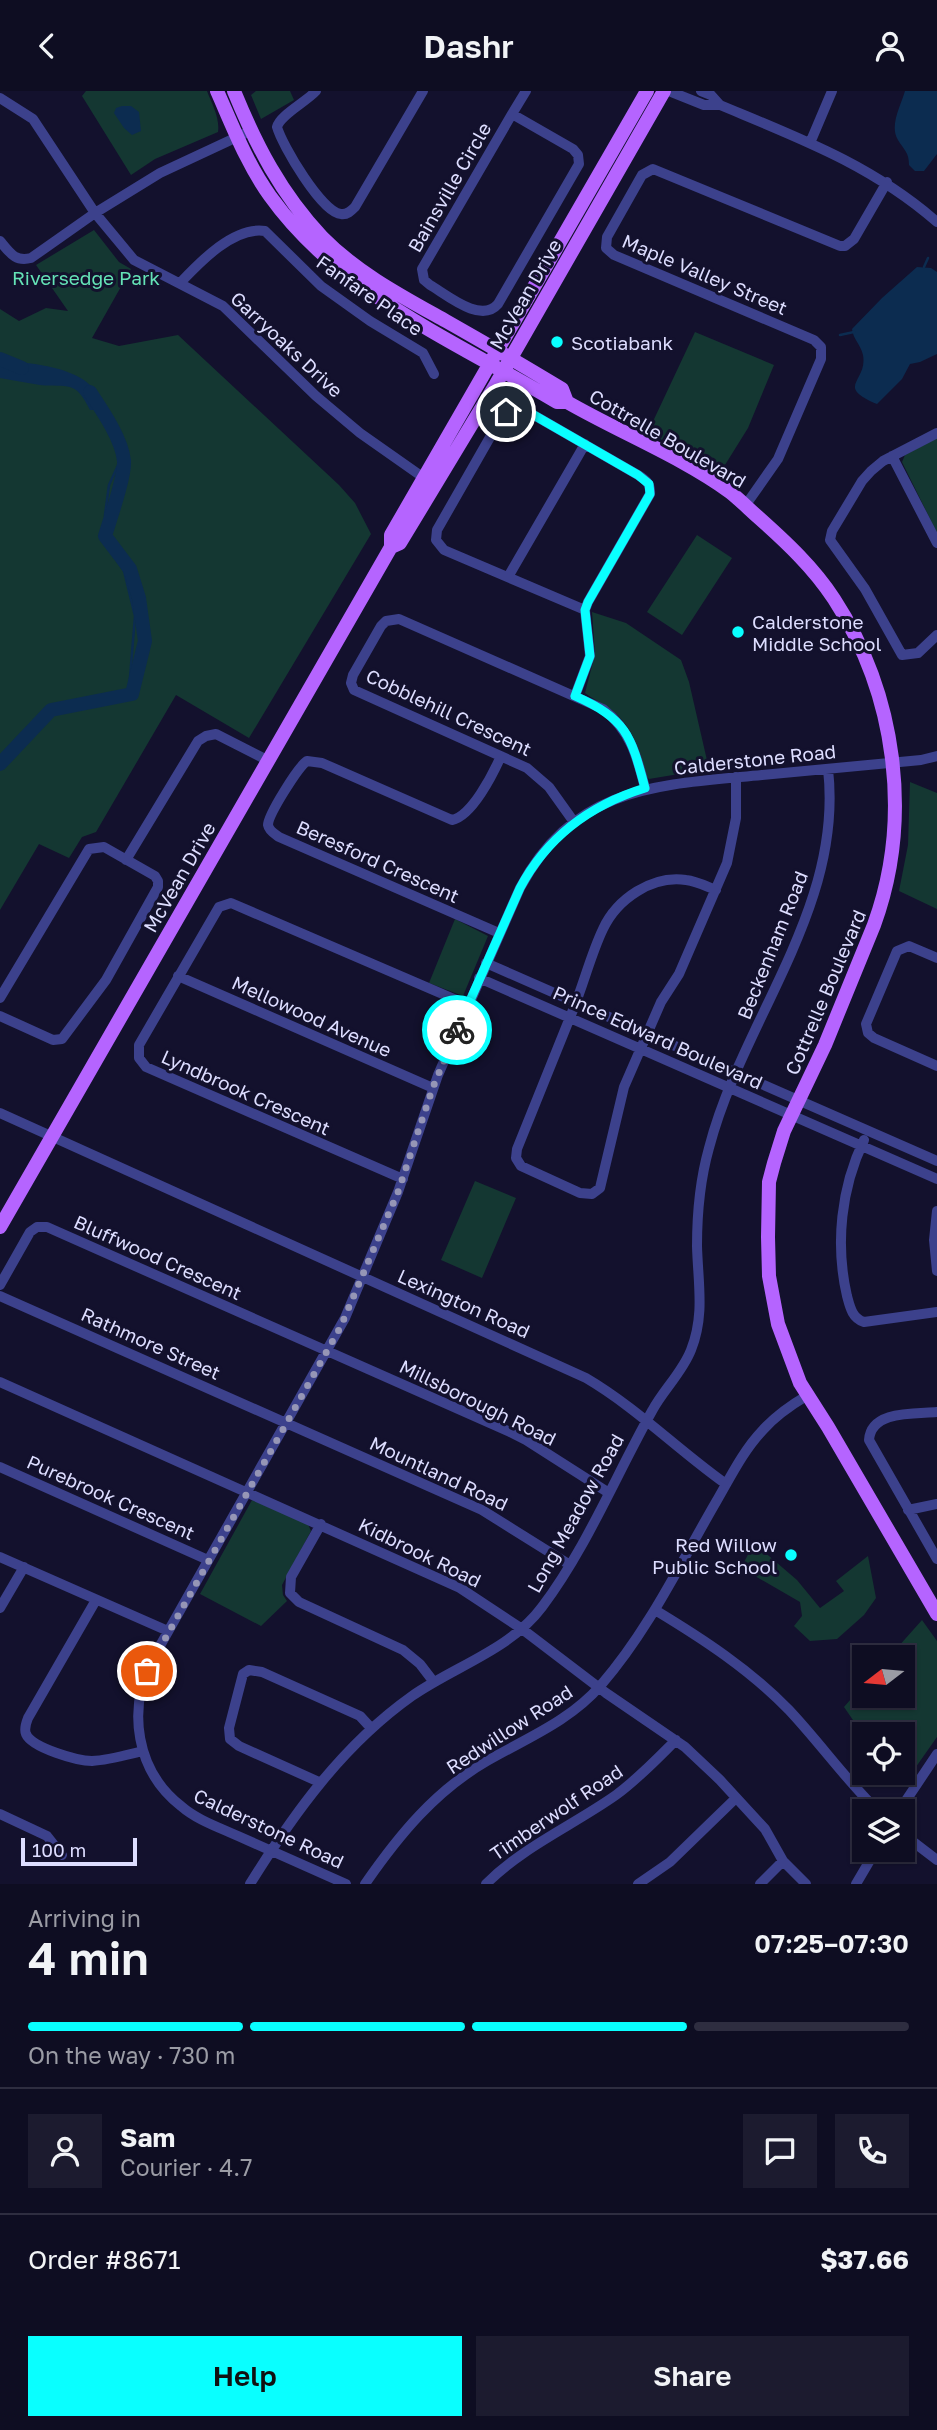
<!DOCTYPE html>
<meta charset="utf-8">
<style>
:root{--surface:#0e0d22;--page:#1c1b2f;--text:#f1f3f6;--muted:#9b9ca5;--line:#2e2d40;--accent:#09ffff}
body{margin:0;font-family:"Golos Text",sans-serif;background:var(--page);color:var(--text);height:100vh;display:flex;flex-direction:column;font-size:26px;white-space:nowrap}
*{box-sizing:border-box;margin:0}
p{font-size:23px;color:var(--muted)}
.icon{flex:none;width:38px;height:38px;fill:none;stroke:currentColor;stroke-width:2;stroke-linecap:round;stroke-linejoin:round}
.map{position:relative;height:1793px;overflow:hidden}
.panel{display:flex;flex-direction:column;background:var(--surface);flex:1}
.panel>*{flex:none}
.needle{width:46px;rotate:254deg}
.fabs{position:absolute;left:852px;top:1554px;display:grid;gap:14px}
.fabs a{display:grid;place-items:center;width:63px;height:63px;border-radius:0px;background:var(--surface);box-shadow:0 2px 5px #0004,0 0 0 2px var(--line);font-size:35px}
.scale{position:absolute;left:21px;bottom:18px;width:116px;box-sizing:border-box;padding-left:7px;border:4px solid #ddf;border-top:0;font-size:19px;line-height:24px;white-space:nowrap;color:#ddf;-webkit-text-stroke:5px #13112d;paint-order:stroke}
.pin{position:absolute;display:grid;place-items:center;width:60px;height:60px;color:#fff;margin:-30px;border:4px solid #fff;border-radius:50%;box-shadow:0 2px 7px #0007}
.courier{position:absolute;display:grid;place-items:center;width:70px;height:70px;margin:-35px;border:5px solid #09ffff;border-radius:50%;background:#fff;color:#222;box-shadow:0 2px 9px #0007}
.headline em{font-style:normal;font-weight:600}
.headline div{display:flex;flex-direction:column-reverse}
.headline{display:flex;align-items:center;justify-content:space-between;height:119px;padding:0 28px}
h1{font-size:46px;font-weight:600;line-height:52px}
.bar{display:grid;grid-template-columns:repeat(4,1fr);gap:10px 7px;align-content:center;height:84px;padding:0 28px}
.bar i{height:9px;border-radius:5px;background:var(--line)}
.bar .active{background:var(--accent)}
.bar p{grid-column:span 4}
.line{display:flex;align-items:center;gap:18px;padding:0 28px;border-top:2px solid var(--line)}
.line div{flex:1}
.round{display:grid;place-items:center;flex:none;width:74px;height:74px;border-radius:0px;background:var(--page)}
.primary-button{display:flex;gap:14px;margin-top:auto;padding:14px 28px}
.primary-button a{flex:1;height:80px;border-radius:0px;background:var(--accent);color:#111;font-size:28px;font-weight:600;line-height:80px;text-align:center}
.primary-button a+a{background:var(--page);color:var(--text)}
header{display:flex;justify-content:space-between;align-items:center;height:91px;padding:0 28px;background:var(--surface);font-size:32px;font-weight:600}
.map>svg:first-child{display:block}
.green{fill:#143732}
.water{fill:#0c2c50}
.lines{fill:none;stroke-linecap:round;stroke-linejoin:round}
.stream{stroke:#0c2c50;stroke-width:2.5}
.river{stroke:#0c2c50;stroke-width:14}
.minor{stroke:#3c418c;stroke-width:10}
.major{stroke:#b564ff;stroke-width:14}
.done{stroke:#9696b6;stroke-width:7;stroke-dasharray:0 12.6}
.route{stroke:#09ffff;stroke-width:9}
.poi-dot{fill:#09ffff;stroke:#13112d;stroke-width:2.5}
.labels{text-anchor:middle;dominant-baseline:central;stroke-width:6;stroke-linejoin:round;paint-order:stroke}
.street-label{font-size:19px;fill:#ddf;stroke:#13112d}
.park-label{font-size:19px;fill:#65e3b7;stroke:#13112d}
.poi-label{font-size:19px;fill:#ddf;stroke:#13112d;text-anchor:start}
</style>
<header><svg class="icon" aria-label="back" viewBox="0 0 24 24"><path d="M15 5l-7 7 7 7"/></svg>Dashr<svg class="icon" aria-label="person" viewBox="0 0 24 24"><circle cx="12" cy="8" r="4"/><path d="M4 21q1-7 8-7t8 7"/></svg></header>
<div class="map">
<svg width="937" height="1793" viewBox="0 0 937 1793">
<rect width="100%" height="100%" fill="#13112d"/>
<!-- green -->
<path class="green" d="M 86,0 L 207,0 C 212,13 220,27 218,41 L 155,68 L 131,84 L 82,5 Z
M 256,0 L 290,0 L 294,9 L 261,28 L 251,4 Z
M 94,139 L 119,171 L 131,178 L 92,247 L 119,255 L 178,244 L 339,394 L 355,412 L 371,443 L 249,647 L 176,604 L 96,741 L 82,746 L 69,767 L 39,753 L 0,819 L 0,218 L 19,230 L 46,217 L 68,220 L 36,174 Z
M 695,241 L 774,274 L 748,337 L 720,382 L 648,341 Z
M 937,347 L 937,442 L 902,371 L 905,364 Z
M 697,444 L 732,467 L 682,544 L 647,521 Z
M 592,521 L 626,532 L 681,569 L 689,591 L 709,678 L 649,688 L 646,685 C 640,658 632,634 609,617 C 601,611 592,608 585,602 L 595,563 Z
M 910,691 L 937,702 L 937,818 L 899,800 L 908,754 Z
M 455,828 L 488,845 L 463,905 L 429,892 Z
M 475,1090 L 516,1107 L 482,1187 L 441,1169 Z
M 252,1409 L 308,1433 L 311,1440 L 282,1494 L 283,1504 L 287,1510 L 261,1535 L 200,1503 Z
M 754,1452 L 797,1489 L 820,1517 L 844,1500 L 836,1490 L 868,1465 L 876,1507 L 864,1524 L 837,1548 L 810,1550 L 794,1535 L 802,1525 L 800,1511 L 741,1477 Z
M 922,1529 L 937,1550 L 937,1646 L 904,1693 L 895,1682 L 903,1682 L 903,1643 L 864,1645 L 844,1616 L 864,1593 L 864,1605 L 903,1605 L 903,1566 L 889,1566 Z"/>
<!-- water -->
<path class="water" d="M 905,0 L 937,0 L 937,63 L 924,80 L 915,80 L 909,74 C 909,61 904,59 898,49 C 889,35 901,14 905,0 Z
M 122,15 L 131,15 L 139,21 L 141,40 L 132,44 L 124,37 L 114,22 L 116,17 Z
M 917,176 L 931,177 L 937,181 L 937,263 L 920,271 L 910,273 L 902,288 L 877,313 C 834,295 868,291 863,264 C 861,254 853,248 852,238 L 882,207 Z
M 0,269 C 28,272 104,276 99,319 L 90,319 C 75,288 68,297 40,294 C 26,292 13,289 0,287 Z"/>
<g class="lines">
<!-- stream -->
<path class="stream" d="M 924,176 L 928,167
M 840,244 L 854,241
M 0,671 C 15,643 41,622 72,616 C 94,611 111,615 129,599 L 135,525 L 124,480 L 107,453 L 105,424 L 109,394 L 120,370 L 117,359 L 99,319"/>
<!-- river -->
<path class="river" d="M 0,268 L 22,277
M 0,673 L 51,619 L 132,603 L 145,550 L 139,507 L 130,478 L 105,445 C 110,428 125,386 124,370 C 122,348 102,319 90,301"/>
<!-- minor -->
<path class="minor" d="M 316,0 C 306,11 280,24 277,36 C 282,54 322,122 341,123 C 347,124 351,120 355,116 L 423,0
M 669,0 L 704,14 L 720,14
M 701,0 L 711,4 L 720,14 C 799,47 872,74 937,131
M 0,7 L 33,28 L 95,122 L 134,169 L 223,215 L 316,305 L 360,342 L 424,387
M 512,23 L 573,58 L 578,64 L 579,73 L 498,213 C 481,233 447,204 430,194 L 424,189 L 422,178 Z
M 512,23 L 526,0
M 810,52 L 832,0
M 0,150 C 10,162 15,171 31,167 L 95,122 L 160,82 L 250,40
M 181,191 C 200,171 234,135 265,140 L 321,195 L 370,230 L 423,262 L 434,283
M 937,342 L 883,370 L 871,380 L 862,390 L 832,440 L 830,449 L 865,498 L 902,564 L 918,562 L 937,544
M 892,365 L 937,452
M 745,415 L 778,368 L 821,268 L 821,256 L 814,249 L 614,164 L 606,157 L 607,146 L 642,84 L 653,78 L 840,155 L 845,155 L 854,148 L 887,91
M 508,486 L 585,353
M 575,605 L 590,565 L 585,519 L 588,511 L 650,403 C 651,393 646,389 638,384 L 525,319 C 514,315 507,318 501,327 L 437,439 L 436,449 L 444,459 L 585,519
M 574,731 L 549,696 L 527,677 L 354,599 L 351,592 L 353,584 L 381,535 L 386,530 L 399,528 L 603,618 C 630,639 637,665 645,697
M 126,769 L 198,650 L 206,645 L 216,643 L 269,670
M 716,799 C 706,795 696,790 686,789 C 652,784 617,808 603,838 C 591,863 584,892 573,919 C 554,965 536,1012 517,1058 L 516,1067 L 521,1075 L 580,1102 L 592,1103 L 600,1097 L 624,996 L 661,911 L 679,883 L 727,772 L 736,727 L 736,686
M 499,842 L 279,746 C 275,743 269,740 268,734 C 268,724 298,676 307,670 L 322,672 L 452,729 C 472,725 493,683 501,665
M 937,867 L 909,855 L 897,860 L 866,933 L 868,942 L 874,947 L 937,975
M 486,872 L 937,1070
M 178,885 L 433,997
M 479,887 L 937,1088
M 0,907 L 89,758 L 104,756 L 155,785 L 158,790 L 158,796 L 106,889 L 62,948 L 53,949 L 0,925
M 0,1022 L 586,1287 C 637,1317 678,1359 726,1393
M 864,1049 C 841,1097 835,1153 847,1205 C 850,1216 852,1227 864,1231 L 937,1221
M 403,1088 L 146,976 L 139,967 L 139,954 L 219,816 L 231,812 L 468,914
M 937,1120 L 934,1149 L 937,1180
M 0,1194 L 30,1141 L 37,1136 L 47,1136 L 510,1341 L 526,1349 L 609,1402
M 0,1205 L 482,1419 L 570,1474
M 0,1291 L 460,1497 L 522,1538 L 606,1602 L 685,1656 L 720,1689 L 765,1738 L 783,1770 L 806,1793
M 937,1321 C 915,1323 871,1319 869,1349 L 937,1468
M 0,1376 L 208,1469
M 908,1419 L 937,1413
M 321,1433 L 291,1486 L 290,1502 L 299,1511 L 403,1559 L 420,1573 L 433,1590
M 0,1466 L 168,1540
M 96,1509 L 28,1627 C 26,1632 24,1638 26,1643 C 32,1657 78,1670 92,1670 C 109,1669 126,1664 143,1660
M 0,1517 L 24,1476
M 655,1519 C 703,1548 749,1578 789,1619 C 820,1652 846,1689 878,1720
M 319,1691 L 239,1655 L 230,1648 L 229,1637 L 243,1583 L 249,1579 L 262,1581 L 360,1625 L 371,1637
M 899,1720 L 937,1663
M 0,1723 L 47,1745 L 62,1764
M 903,1743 L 937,1769
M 250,1793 C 294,1722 343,1654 412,1605 C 455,1575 510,1559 542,1516 C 586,1458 616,1384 652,1320 C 663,1299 682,1282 691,1259 C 705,1224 698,1192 697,1155 C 697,1123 700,1089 709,1057 C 742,929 844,817 828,678
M 346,1793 C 310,1777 274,1761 238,1745 C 218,1736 197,1729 181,1715 C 136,1680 127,1619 152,1569 L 345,1227 L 398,1101 L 438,984 L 520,797 C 575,694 658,694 762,684 C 815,679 868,674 921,669 L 937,665
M 365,1793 C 399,1744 435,1700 487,1670 C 527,1647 570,1630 601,1594 C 648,1540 680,1473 716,1411 C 730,1387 743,1360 762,1340 C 775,1325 791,1314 808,1304
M 486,1793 C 524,1755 572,1735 616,1704 C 638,1688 657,1668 676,1649
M 638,1793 L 670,1771 L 736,1707
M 760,1793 L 783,1770
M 856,1793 L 876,1759"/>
<!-- major -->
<path class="major" d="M 217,0 C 233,36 247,73 270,105 C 340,203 457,251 557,311 L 567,311 C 621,342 680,365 730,401 C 740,409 749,418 758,426 C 786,451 813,476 834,508 C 896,603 913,727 874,834 L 825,954 L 784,1040 L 774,1072 L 769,1091 L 768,1146 L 769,1185 L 778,1233 L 800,1292 L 828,1336 L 937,1523
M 234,0 C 256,54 281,103 322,146 C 357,182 403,206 446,230 C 485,252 524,275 562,298 L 567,311
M 391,456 L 400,452 L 496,293 L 664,0
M 0,1136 L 391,456 L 391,444 C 477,296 562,148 647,0"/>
</g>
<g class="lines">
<!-- done -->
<path class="done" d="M 147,1580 L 340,1237 L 398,1101 L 433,996 L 457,939"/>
<!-- route -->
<path class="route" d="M 457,939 L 520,797 C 547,746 590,714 645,697 C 631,645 627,628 575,605 L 590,565 L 585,519 L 588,511 L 650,403 L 649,393 L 638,384 L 525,319 L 515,317 L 506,321"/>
</g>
<!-- markers -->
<g class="poi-dot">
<circle cx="557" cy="251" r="7"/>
<circle cx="738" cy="541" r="7"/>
<circle cx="791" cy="1464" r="7"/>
</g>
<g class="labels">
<!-- street labels -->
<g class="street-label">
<text transform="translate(449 96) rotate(-60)">Bainsville Circle</text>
<text transform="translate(705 183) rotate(23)">Maple Valley Street</text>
<text transform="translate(525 203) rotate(-60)">McVean Drive</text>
<text transform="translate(370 204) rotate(35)">Fanfare Place</text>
<text transform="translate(287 253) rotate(43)">Garryoaks Drive</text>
<text transform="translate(668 347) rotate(30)">Cottrelle Boulevard</text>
<text transform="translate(449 621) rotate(25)">Cobblehill Crescent</text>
<text transform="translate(755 668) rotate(-6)">Calderstone Road</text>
<text transform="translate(378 770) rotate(24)">Beresford Crescent</text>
<text transform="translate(179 786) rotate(-60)">McVean Drive</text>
<text transform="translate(772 854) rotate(-68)">Beckenham Road</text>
<text transform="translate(825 901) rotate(-67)">Cottrelle Boulevard</text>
<text transform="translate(312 925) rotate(24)">Mellowood Avenue</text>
<text transform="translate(658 946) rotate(24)">Prince Edward Boulevard</text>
<text transform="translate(246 1001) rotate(24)">Lyndbrook Crescent</text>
<text transform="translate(158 1166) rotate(24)">Bluffwood Crescent</text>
<text transform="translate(464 1212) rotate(24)">Lexington Road</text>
<text transform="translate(151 1252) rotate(24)">Rathmore Street</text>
<text transform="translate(478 1311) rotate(26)">Millsborough Road</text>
<text transform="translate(439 1382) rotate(25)">Mountland Road</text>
<text transform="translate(111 1406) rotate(24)">Purebrook Crescent</text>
<text transform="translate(575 1422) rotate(-61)">Long Meadow Road</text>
<text transform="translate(420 1461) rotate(26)">Kidbrook Road</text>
<text transform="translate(509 1638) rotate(-33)">Redwillow Road</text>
<text transform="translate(556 1721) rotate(-34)">Timberwolf Road</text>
<text transform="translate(269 1737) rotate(25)">Calderstone Road</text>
</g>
<!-- park labels -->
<g class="park-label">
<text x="86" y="186">Riversedge Park</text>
</g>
<!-- poi labels -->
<g class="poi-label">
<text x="571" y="251">Scotiabank</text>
<text x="752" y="530">Calderstone<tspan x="752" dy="22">Middle School</tspan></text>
<text x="777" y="1453" text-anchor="end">Red Willow<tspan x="777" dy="22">Public School</tspan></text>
</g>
</g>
</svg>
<div class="fabs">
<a><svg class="needle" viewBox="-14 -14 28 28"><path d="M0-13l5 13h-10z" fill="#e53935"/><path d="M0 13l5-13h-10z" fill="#9b9ca5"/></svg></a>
<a><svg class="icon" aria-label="locate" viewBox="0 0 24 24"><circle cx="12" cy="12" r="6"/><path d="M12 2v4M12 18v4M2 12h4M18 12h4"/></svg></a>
<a><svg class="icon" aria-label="layers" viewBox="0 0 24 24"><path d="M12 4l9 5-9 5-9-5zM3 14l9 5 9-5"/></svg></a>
</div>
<div class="scale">100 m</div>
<div class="pin" style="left:147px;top:1580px;background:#ea580c"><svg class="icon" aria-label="bag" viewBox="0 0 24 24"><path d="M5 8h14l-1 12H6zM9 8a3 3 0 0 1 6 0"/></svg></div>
<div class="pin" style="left:506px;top:321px;background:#1f2937"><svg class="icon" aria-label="home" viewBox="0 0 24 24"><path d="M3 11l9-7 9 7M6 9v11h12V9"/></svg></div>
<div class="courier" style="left:457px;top:939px"><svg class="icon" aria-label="bike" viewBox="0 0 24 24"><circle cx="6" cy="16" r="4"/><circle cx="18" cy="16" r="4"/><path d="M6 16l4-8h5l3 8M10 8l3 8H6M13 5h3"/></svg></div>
</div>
<section class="panel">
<div class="headline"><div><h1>4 min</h1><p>Arriving in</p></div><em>07:25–07:30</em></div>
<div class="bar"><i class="active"></i><i class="active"></i><i class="active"></i><i></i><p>On the way · 730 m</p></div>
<div class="line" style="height:126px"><a class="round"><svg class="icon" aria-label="person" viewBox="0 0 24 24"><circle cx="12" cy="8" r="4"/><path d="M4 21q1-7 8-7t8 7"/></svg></a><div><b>Sam</b><p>Courier · 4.7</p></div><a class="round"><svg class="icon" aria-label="chat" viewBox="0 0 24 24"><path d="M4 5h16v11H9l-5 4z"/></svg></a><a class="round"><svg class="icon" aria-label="phone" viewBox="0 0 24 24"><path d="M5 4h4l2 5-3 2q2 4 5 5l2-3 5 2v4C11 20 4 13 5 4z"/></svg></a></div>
<div class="line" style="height:91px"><div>Order #8671</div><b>$37.66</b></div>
<div class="primary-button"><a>Help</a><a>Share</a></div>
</section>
